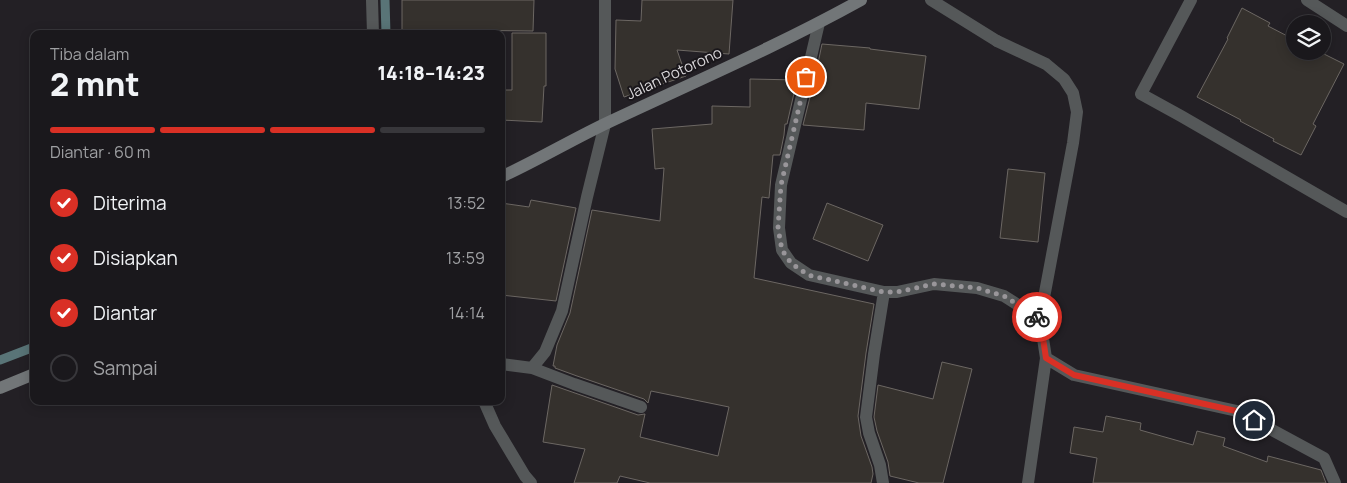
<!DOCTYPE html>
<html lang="id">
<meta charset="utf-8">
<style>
:root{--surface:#1a181c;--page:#272529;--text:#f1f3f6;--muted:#9fa0a3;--line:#38373b;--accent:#d93025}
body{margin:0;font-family:Manrope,sans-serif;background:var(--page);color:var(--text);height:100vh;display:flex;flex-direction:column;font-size:19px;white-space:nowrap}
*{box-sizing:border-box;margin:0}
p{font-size:16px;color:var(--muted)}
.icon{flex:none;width:28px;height:28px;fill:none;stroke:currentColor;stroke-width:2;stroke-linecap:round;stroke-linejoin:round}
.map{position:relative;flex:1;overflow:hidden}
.drawer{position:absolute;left:30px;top:30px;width:475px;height:375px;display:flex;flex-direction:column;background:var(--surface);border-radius:10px;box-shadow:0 2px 12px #0003,0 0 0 1px var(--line)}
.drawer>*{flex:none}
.controls{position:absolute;left:1286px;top:15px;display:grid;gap:10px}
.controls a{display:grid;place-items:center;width:45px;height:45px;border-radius:50%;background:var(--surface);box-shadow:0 2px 12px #0003,0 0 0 1px var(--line);font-size:25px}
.pin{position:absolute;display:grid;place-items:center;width:42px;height:42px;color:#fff;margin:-21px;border:2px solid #fff;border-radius:50%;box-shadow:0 1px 5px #0007}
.courier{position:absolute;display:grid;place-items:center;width:50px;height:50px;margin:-25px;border:4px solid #d93025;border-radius:50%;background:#fff;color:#222;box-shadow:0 1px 6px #0007}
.head em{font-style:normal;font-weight:800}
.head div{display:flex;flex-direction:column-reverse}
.head{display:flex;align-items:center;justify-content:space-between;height:85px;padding:0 20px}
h1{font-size:32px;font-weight:800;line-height:38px}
.bar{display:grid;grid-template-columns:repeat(4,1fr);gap:8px 5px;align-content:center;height:60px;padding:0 20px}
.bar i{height:6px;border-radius:4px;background:var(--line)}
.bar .on{background:var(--accent)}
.bar p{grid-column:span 4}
ol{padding:0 20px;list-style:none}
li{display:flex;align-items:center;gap:15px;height:55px}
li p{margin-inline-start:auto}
li .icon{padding:5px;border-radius:50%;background:var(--accent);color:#fff;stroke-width:4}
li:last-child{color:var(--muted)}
li i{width:28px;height:28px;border:2px solid var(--line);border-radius:50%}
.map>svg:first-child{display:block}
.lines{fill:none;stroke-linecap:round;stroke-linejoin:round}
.stream{stroke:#597477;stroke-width:9}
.building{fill:#35312d;stroke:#6c6763}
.lane{stroke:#555859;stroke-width:12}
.street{stroke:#555859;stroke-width:12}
.secondary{stroke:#727678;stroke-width:12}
.done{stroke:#99969a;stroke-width:5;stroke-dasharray:0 9}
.route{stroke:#d93025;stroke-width:6}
.labels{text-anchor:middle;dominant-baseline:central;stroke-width:4;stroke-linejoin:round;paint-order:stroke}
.street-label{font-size:15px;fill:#d8d6d9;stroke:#1a171b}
</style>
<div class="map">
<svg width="1347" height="483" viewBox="0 0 1347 483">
<rect width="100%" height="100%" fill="#232025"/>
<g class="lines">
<!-- stream -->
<path class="stream" d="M 385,0 L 386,34
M 0,360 L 34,347"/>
</g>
<!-- building -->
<path class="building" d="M 402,0 L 534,0 L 533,31 L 452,30 L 452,34 L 402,34 Z
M 642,0 L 733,0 L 729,54 L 677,50 L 686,76 L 624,97 L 615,69 L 616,20 L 641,21 Z
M 1242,8 L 1270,23 L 1268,26 L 1295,40 L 1295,51 L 1318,51 L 1344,64 L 1313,124 L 1316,126 L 1301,155 L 1273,141 L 1274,139 L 1240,121 L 1241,120 L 1197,97 L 1228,39 L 1227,38 Z
M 512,33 L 546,33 L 546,86 L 544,86 L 542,122 L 501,120 L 501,90 L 512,90 Z
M 822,44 L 870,48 L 870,49 L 926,56 L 919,109 L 866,103 L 864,130 L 803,125 L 814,81 L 816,81 L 817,68 Z
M 750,79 L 797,80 L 787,124 L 785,124 L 784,135 L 780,155 L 773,155 L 769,198 L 762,197 L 754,278 L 874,304 L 866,353 L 858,416 L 861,436 L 872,467 L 873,474 L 871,483 L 650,483 L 620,476 L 617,483 L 574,483 L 585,449 L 543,442 L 552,385 L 638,415 L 645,414 L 640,437 L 718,456 L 729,407 L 651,391 L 648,403 L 644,399 L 577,376 L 555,368 L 555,366 L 553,366 L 557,345 L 570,313 L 592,210 L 660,221 L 664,168 L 655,169 L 652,129 L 712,124 L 712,106 L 750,107 Z
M 1008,169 L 1045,173 L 1038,242 L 1000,238 Z
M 531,200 L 576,208 L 556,301 L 501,295 L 501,203 L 529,207 Z
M 827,203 L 883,225 L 868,261 L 813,239 Z
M 942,362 L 972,369 L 943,483 L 919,483 L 890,476 L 888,462 L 877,431 L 874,417 L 878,385 L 933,399 Z
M 1106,416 L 1141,423 L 1140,430 L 1193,445 L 1197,431 L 1225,438 L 1223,446 L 1267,462 L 1268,456 L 1321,470 L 1326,483 L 1093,483 L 1097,458 L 1070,453 L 1074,427 L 1103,432 Z"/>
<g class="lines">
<!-- lane -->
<path class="lane" d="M 931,0 L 997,41"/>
<!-- street -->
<path class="street" d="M 372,0 L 373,34
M 1191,0 L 1141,94 L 1181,116 L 1347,212
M 1307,0 L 1347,26
M 819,23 L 781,185 L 779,228 L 782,250 L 791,263 L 809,275 L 884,292 L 897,292 L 934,284 L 977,288 L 1004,296 L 1040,319 L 1046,358
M 997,41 L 1046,64 L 1064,79 L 1073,93 L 1077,112 L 1073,143 L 1040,319
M 501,364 L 532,368 L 574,384 L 641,407
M 532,368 L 545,352 L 562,311 L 587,197 L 605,124 L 605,0
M 484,401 L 495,426 L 525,476 L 531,483
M 883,483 L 880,465 L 869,433 L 866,417 L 874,354 L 884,292
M 1028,483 L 1046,358 L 1074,375 L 1237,411 L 1324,458 L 1335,483"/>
<!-- secondary -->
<path class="secondary" d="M 501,177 C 538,160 573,139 609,122 C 694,82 780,45 861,0
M 0,388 L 34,374"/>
</g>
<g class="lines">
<!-- done -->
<path class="done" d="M 806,77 L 781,185 L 778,228 L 782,250 L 791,263 L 808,275 L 884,292 L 897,292 L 934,284 L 977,288 L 1004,296 L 1037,317"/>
<!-- route -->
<path class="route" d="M 1037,317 L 1040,319 L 1046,358 L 1074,375 L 1236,411 L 1254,420"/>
</g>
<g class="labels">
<!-- street labels -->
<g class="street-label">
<text transform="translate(674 73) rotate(-25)">Jalan Potorono</text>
</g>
</g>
</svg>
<div class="controls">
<a><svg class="icon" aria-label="layers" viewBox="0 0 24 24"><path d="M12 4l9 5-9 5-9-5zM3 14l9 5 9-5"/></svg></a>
</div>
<div class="pin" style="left:806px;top:77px;background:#ea580c"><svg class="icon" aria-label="bag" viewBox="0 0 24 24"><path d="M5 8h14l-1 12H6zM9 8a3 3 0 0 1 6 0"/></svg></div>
<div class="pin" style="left:1254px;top:420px;background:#1f2937"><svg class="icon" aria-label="home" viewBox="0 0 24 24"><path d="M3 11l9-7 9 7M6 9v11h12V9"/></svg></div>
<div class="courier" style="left:1037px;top:317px"><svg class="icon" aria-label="bike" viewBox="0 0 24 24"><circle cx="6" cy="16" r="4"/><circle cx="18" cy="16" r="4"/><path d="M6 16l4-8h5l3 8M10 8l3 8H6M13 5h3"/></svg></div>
<section class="drawer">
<div class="head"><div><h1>2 mnt</h1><p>Tiba dalam</p></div><em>14:18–14:23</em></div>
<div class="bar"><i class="on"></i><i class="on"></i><i class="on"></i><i></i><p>Diantar · 60 m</p></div>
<ol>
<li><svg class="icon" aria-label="check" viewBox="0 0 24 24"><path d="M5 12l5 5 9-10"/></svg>Diterima<p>13:52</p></li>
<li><svg class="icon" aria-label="check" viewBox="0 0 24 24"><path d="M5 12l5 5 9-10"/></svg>Disiapkan<p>13:59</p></li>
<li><svg class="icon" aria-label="check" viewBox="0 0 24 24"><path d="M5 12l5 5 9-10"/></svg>Diantar<p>14:14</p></li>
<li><i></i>Sampai</li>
</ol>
</section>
</div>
